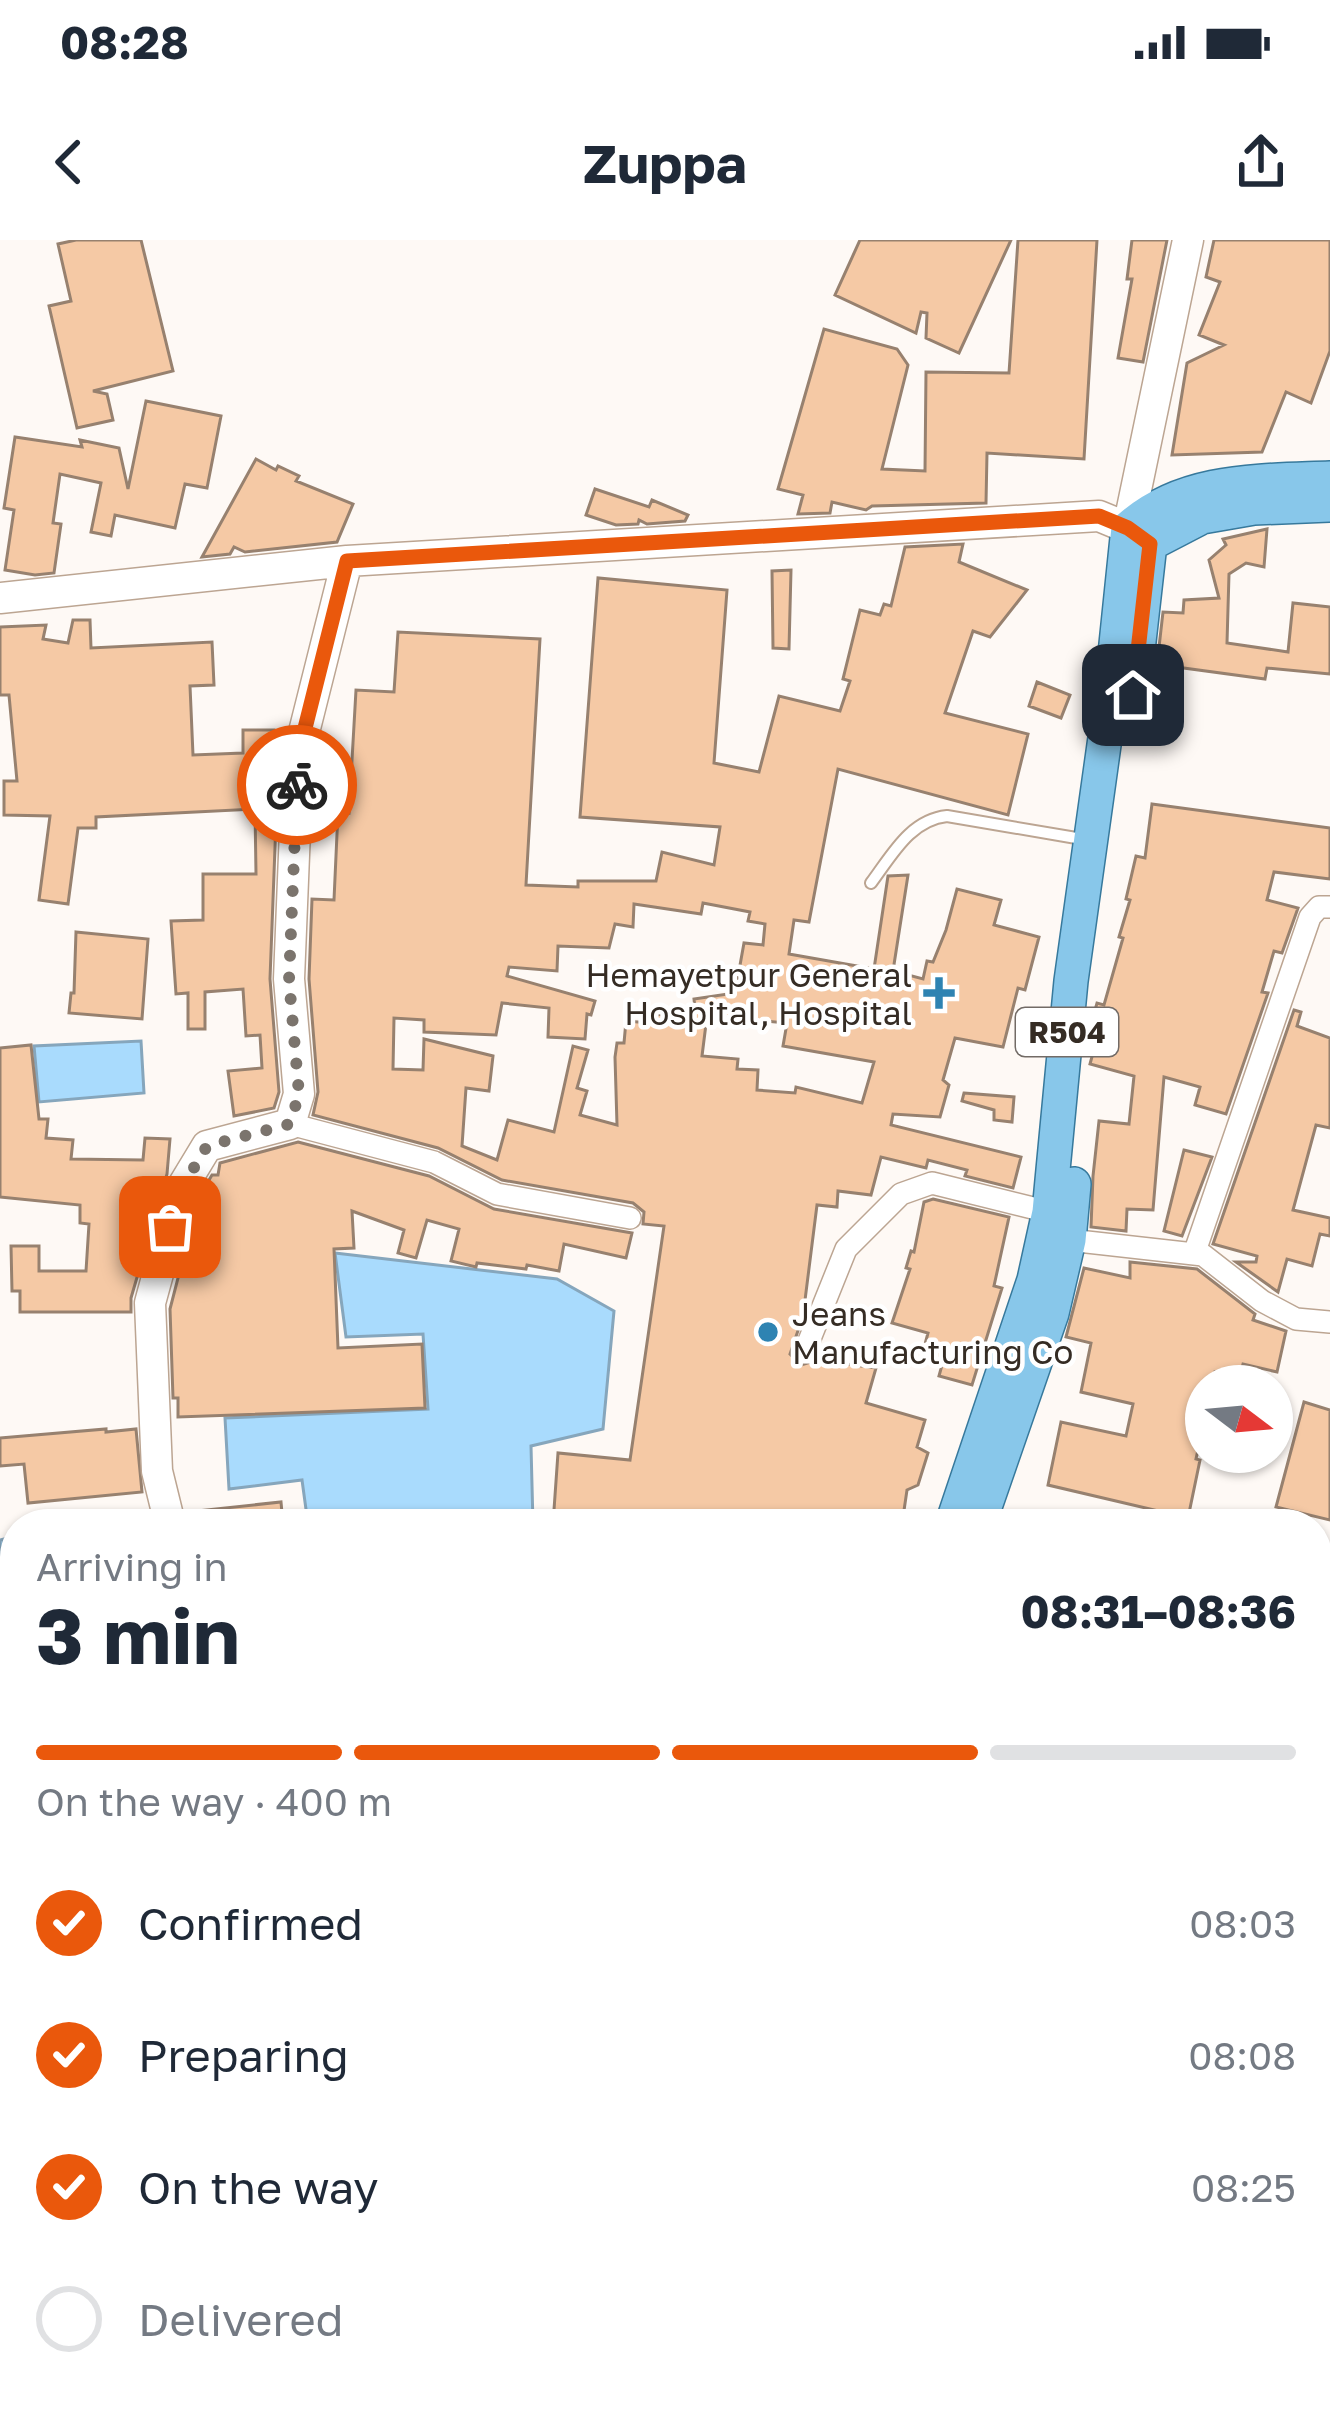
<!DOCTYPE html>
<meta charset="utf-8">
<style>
:root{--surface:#fff;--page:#f2f2f3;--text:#1f2937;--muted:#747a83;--line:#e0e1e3;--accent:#ea580c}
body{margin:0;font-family:"Golos Text",sans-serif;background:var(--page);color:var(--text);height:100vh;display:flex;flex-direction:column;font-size:45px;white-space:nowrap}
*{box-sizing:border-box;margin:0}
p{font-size:39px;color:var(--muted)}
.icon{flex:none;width:66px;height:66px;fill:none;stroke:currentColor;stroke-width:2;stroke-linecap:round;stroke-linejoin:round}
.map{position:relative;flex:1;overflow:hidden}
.drawer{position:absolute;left:0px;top:1269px;width:1332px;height:903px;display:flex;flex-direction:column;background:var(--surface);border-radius:48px 48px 0 0;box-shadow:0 3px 9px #0004}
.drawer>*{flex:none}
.needle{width:78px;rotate:106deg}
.tools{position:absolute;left:1185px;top:1125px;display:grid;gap:24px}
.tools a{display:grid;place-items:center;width:108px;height:108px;border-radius:50%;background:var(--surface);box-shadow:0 3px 9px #0004;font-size:60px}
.pin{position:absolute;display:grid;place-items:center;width:102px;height:102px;color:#fff;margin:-51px;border-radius:24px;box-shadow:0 6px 18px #0006}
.courier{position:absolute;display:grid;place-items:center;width:120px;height:120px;margin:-60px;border:9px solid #ea580c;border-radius:50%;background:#fff;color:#222;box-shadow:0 3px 15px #0007}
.summary em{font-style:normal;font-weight:700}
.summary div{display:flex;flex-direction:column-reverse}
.summary{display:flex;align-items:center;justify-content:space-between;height:204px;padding:0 36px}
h1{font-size:78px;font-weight:700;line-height:90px}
.bar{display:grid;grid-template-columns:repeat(4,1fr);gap:18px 12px;align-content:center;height:144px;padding:0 36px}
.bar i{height:15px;border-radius:9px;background:var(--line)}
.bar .current{background:var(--accent)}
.bar p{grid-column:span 4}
ol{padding:0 36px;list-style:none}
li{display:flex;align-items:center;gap:36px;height:132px}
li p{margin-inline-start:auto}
li .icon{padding:12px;border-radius:50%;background:var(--accent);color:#fff;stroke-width:4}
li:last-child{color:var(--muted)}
li i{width:66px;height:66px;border:6px solid var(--line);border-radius:50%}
.status{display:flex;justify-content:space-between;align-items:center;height:84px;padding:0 60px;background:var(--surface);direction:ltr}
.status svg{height:33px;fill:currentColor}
header{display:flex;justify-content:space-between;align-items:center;height:156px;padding:0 36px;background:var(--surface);font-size:54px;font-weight:700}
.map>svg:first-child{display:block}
.water{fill:#a9dbfd;stroke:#86a6bc;stroke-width:3}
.building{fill:#f5c9a5;stroke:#97816f;stroke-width:3;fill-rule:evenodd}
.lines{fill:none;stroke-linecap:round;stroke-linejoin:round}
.lane-casing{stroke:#bca592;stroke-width:14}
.street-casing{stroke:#bca592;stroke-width:24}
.secondary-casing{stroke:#bca592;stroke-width:33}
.primary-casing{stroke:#37799c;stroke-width:36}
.lane{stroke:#fff;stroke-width:10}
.street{stroke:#fff;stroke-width:21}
.secondary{stroke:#fff;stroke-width:30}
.primary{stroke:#88c7ea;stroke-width:33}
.done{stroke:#7b746d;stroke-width:12;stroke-dasharray:0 21.6}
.route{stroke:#ea580c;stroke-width:15}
.poi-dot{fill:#2e83b2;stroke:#fff;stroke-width:4.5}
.labels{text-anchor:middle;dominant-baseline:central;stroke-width:9;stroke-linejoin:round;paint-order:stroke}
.shield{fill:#fff;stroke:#726b66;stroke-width:3}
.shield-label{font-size:30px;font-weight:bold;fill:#352c24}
.poi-label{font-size:33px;fill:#352c24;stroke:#fff;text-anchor:end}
</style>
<div class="status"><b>08:28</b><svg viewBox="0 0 49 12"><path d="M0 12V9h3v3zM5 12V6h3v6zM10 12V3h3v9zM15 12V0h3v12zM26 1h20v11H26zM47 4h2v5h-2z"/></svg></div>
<header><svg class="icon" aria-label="back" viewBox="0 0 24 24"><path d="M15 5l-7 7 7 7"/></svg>Zuppa<svg class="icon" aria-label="share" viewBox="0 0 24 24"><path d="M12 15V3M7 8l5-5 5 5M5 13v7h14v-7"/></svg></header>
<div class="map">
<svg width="1330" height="2170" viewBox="0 0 1330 2170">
<rect width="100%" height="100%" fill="#fef9f5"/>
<!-- water -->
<path class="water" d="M 141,801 L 144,853 L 39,862 L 34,806 Z
M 335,1013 L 557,1039 L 614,1071 L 603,1189 L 531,1206 L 533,1284 L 308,1284 L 302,1240 L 229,1249 L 225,1178 L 428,1169 L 423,1094 L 346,1097 Z
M 4,1299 L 0,1341 L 15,1399 L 15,1587 L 0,1591 L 0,1300 Z
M 1317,1881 L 1330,1885 L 1330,2170 L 1136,2170 L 1135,2157 L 1317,2157 Z
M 332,2157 L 610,2157 L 610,2170 L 332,2170 Z"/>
<!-- building -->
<path class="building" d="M 76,0 L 141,0 L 173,131 L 93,151 L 107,154 L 113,180 L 77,188 L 49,66 L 71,61 L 58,4 Z
M 860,0 L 1011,0 L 959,113 L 926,98 L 927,73 L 921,72 L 916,93 L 835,55 Z
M 1018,0 L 1097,0 L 1084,219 L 987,213 L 986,263 L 872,266 L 866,270 L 832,262 L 830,273 L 798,274 L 803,255 L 778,249 L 824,89 L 897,109 L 908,125 L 882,229 L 925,231 L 926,132 L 1009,133 Z
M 1132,0 L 1167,0 L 1143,122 L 1118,118 L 1132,39 L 1127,39 Z
M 1214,0 L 1330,0 L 1330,111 L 1311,163 L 1286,152 L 1262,212 L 1172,215 L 1187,123 L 1224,105 L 1199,95 L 1220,42 L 1206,37 Z
M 146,161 L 221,176 L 207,248 L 185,244 L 175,288 L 115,275 L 111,296 L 91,292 L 101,243 L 60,234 L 53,283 L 61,284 L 54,333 L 35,335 L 5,330 L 14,270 L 4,268 L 15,197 L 82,207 L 80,200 L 119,208 L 128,249 Z
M 256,219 L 276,230 L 278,226 L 299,236 L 296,241 L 353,264 L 337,302 L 245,312 L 234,307 L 230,314 L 202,317 Z
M 595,249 L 649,267 L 652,260 L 688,275 L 685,281 L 647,284 L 639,280 L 638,284 L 616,285 L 586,275 Z
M 1267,289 L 1264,327 L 1246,323 L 1229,334 L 1227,403 L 1288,412 L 1293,363 L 1330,367 L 1330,434 L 1267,428 L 1265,439 L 1176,427 L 1166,489 L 1150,486 L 1163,372 L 1183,373 L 1184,360 L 1219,358 L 1209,320 L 1226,305 L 1223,299 Z
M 963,304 L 959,322 L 1027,350 L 990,397 L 973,391 L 945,473 L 1028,494 L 1008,575 L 838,529 L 809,682 L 794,680 L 789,714 L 874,729 L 888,636 L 908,635 L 893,731 L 923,739 L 927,721 L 933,722 L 946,690 L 957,649 L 1001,660 L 994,685 L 1039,697 L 1025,750 L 1018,748 L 1003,807 L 955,798 L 943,840 L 949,845 L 940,877 L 893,874 L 891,885 L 1021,917 L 1013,948 L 965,936 L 967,930 L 928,920 L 926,928 L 881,917 L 871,955 L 838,951 L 837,967 L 817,965 L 803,1076 L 790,1114 L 801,1125 L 817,1120 L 876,1128 L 866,1163 L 925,1180 L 917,1207 L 928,1213 L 918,1245 L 907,1250 L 902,1284 L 553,1284 L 558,1213 L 630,1220 L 664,986 L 643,984 L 644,972 L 633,963 L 502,940 L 438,908 L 313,875 L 318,852 L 309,739 L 312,659 L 334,660 L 338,572 L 349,573 L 356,450 L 394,452 L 398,392 L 540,399 L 526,645 L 578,647 L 578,641 L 656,641 L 662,612 L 714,625 L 720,587 L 580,577 L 598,338 L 727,350 L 714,523 L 759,532 L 779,456 L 840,471 L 850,441 L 843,439 L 860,370 L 880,375 L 884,364 L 891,366 L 905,307 ZM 703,663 L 750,672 L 748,681 L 765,684 L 763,705 L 744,703 L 735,753 L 694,759 L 695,768 L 651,776 L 652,783 L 626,781 L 624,803 L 617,803 L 615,817 L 617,885 L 580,875 L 587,851 L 577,848 L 588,810 L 573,806 L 554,892 L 508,880 L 497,920 L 462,906 L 466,848 L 489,851 L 493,816 L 424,799 L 423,830 L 393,829 L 394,778 L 424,780 L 424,792 L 496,795 L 502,763 L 549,768 L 548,797 L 585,799 L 587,774 L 591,775 L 595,761 L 507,736 L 509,727 L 557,731 L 558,706 L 609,708 L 615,684 L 633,687 L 634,664 L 701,674 ZM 707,776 L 787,783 L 783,806 L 874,822 L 862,863 L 796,847 L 795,853 L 757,850 L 758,830 L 737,829 L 738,819 L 702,816 Z
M 791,330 L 789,409 L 773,408 L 772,331 Z
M 73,380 L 90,380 L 91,408 L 212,402 L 214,445 L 190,446 L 193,515 L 243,513 L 243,490 L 274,490 L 276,581 L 270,739 L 279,852 L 274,868 L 234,876 L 228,831 L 262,828 L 260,795 L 246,796 L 243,749 L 205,752 L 205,789 L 188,789 L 188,753 L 176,754 L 171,681 L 203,680 L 203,634 L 256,634 L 255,569 L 96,577 L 96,588 L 78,588 L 68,664 L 39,660 L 50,576 L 4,575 L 4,541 L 17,541 L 9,455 L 0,455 L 0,387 L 46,385 L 43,399 L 68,403 Z
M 1037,442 L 1070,455 L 1061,478 L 1029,466 Z
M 1152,564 L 1330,588 L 1330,639 L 1274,632 L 1267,660 L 1298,668 L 1282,713 L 1274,711 L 1262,752 L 1268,753 L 1226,874 L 1195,865 L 1200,847 L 1164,837 L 1153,970 L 1127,969 L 1126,991 L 1091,987 L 1093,936 L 1099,881 L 1129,884 L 1134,836 L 1090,824 L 1100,787 L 1091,784 L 1097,763 L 1104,765 L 1123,698 L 1119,697 L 1130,660 L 1126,659 L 1136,616 L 1145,618 Z
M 76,692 L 148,699 L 142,779 L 69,773 L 71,753 L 74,753 Z
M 1294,770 L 1301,772 L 1297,786 L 1330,798 L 1330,888 L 1316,885 L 1293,970 L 1330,978 L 1330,996 L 1320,994 L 1312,1026 L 1287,1019 L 1278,1052 L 1236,1022 L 1256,1022 L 1257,1016 L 1213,1004 Z
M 31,805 L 39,879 L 48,879 L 46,898 L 73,900 L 71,919 L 143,920 L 145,898 L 170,899 L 167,934 L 131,1058 L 131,1072 L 20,1072 L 20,1051 L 12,1051 L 11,1006 L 39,1006 L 39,1031 L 86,1031 L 89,984 L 80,983 L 80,965 L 0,957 L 0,808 Z
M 964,853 L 1014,857 L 1012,882 L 994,880 L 994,870 L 962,861 Z
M 298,902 L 429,936 L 494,969 L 632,993 L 626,1018 L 564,1004 L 559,1031 L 527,1025 L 526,1029 L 477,1023 L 476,1027 L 451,1021 L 459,989 L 427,980 L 416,1018 L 398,1013 L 404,990 L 352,971 L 354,1008 L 334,1009 L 338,1108 L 422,1104 L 425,1168 L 178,1177 L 178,1158 L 173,1158 L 170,1069 L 199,957 L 212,935 L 218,935 L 220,923 Z
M 1184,910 L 1212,917 L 1182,996 L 1164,991 Z
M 933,959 L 1009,977 L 994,1046 L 1002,1048 L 972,1145 L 939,1136 L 942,1125 L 921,1119 L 928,1093 L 892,1083 L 910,1029 L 906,1028 L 911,1011 L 914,1012 L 924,962 Z
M 1130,1022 L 1197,1029 L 1255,1074 L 1253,1080 L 1286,1091 L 1277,1132 L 1243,1124 L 1239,1139 L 1215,1132 L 1212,1146 L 1206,1146 L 1206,1174 L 1196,1219 L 1200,1220 L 1188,1278 L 1048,1245 L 1061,1182 L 1126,1196 L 1133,1164 L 1081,1152 L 1091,1103 L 1066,1097 L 1084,1028 L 1130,1038 Z
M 1304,1162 L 1330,1170 L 1330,1280 L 1276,1267 Z
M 106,1189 L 106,1192 L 136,1189 L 142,1252 L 28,1263 L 24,1224 L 0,1226 L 0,1198 Z
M 281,1262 L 283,1284 L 189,1284 L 187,1272 Z"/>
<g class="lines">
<defs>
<path id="lane" d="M 871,643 C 892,615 910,580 947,576 L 1088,600"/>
<path id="street" d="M 290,884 L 434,922 L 497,954 L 630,978
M 1069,1000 L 1203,1015 L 1262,1061 L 1296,1079 L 1330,1082
M 1194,1014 L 1310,677 L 1319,667 L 1330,667
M 805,1111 L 846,1009 L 901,954 L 932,943 L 1049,972"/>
<path id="secondary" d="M 0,358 L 347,321 L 1099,276 L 1128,288 L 1188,0
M 170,1284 L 157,1231 L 150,1063 L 181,949 L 207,906 L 290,884 L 299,854 L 289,739 L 298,516 L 347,321"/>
<path id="primary" d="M 1150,304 L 1202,277 L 1254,268 L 1330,265
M 1130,481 L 1150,304
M 952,1284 L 1034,1040 L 1049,972 L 1071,741 L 1110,462 L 1128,288 C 1183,238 1260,241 1330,238
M 979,1284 L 1052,1073 L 1069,1000 L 1074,944
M 743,2170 L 746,2157"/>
</defs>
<!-- lane casing -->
<use href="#lane" class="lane-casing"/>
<!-- street casing -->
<use href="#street" class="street-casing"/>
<!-- secondary casing -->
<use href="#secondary" class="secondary-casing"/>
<!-- primary casing -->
<use href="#primary" class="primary-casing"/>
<!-- lane -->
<use href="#lane" class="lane"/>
<!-- street -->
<use href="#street" class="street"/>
<!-- secondary -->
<use href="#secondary" class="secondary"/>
<!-- primary -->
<use href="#primary" class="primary"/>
</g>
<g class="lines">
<!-- done -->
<path class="done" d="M 170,987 L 181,949 L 207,906 L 290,884 L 299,854 L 289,740 L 297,545"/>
<!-- route -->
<path class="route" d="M 297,545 L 298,516 L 347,321 L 1099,276 L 1128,288 L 1150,304 L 1133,455"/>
</g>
<!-- markers -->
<g class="poi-dot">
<path d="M933 735h12v12h12v12h-12v12h-12v-12h-12v-12h12z"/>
<circle cx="768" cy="1092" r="12"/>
</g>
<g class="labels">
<!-- shield labels -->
<rect class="shield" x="1016" y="768" width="102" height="48" rx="9"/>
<g class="shield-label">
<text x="1067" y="792">R504</text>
</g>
<!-- poi labels -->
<g class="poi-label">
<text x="912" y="734">Hemayetpur General<tspan x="912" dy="38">Hospital, Hospital</tspan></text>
<text x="792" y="1073" text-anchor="start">Jeans<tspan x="792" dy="38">Manufacturing Co</tspan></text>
</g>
</g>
</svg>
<div class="tools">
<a><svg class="needle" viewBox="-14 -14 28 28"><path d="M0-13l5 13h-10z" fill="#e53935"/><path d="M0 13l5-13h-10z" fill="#747a83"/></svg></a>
</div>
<div class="pin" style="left:170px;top:987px;background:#ea580c"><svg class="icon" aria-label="bag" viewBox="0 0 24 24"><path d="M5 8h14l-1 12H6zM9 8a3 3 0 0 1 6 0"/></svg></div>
<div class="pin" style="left:1133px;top:455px;background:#1f2937"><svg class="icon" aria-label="home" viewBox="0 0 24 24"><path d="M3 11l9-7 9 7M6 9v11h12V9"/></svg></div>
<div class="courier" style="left:297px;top:545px"><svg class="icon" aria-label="bike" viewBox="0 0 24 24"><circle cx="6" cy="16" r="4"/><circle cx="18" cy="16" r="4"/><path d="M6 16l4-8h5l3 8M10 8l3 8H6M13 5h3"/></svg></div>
<section class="drawer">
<div class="summary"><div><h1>3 min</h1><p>Arriving in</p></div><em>08:31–08:36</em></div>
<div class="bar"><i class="current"></i><i class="current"></i><i class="current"></i><i></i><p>On the way · 400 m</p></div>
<ol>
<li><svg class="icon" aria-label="check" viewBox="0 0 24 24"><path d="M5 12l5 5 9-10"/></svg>Confirmed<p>08:03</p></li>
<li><svg class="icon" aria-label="check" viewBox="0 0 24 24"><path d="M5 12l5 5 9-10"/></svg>Preparing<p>08:08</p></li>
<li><svg class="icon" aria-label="check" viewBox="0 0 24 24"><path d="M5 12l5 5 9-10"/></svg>On the way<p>08:25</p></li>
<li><i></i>Delivered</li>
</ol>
</section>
</div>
